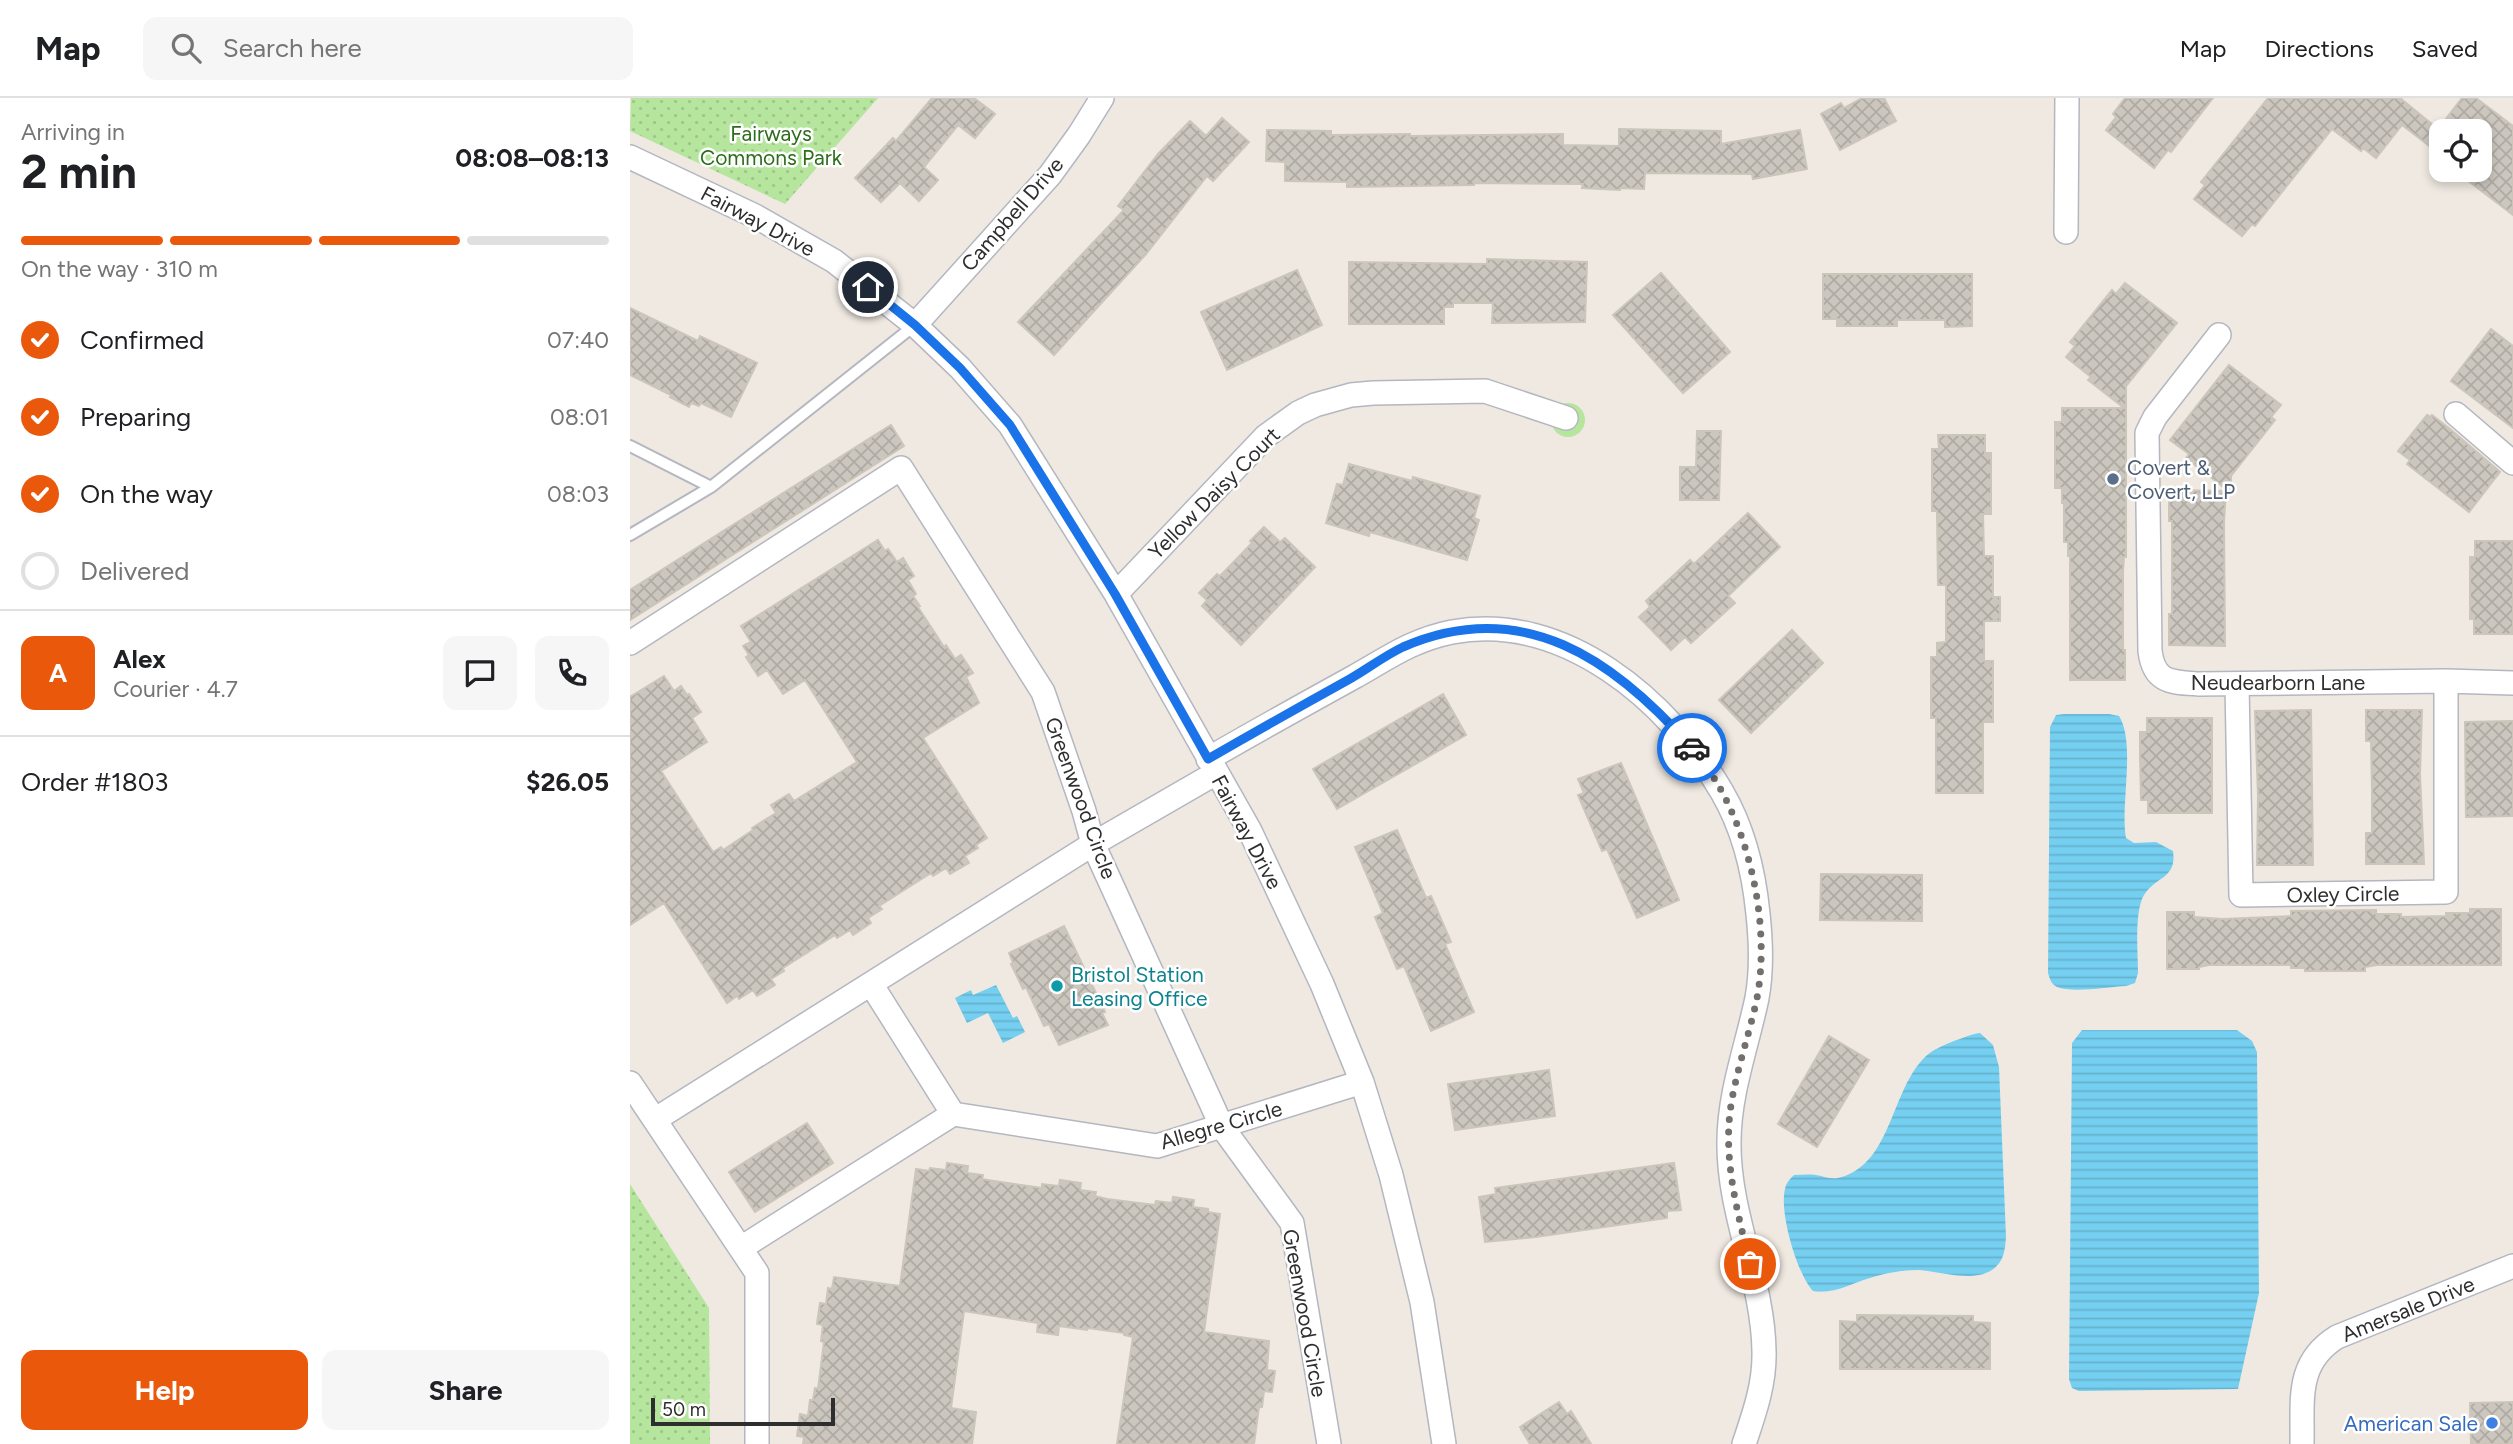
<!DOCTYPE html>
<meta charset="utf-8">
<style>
:root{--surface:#fff;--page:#f6f6f6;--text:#202124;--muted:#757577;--line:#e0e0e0;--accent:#ea580c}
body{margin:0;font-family:Figtree,sans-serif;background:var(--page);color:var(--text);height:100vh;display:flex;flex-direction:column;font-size:26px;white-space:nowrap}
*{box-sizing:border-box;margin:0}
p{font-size:23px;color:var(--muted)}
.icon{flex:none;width:38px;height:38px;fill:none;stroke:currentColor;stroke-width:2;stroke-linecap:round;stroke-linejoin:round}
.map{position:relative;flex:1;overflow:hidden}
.details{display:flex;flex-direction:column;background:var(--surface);width:630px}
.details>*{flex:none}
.tools{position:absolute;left:1799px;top:21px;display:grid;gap:14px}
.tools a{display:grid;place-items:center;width:63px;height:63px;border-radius:14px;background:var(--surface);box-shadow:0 4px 10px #0003;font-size:35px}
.scale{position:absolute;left:21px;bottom:18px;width:184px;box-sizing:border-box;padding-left:7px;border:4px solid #2e2e2e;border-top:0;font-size:19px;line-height:24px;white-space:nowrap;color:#2e2e2e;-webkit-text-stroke:5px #fff;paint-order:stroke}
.pin{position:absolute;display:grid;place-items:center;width:60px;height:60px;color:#fff;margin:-30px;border:4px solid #fff;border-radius:50%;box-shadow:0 2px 7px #0007}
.courier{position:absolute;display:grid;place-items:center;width:70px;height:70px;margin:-35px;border:5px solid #1a73e8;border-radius:50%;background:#fff;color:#222;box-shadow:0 2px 9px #0007}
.summary em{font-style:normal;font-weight:700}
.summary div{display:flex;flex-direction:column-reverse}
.summary{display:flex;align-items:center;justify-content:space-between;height:119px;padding:0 21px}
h1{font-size:46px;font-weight:700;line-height:52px}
.bar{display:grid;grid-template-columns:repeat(4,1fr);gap:10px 7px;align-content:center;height:84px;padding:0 21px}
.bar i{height:9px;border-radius:5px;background:var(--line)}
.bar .on{background:var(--accent)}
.bar p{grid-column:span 4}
.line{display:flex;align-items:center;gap:18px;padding:0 21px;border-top:2px solid var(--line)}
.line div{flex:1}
.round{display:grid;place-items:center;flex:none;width:74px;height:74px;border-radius:14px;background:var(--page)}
ol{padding:0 21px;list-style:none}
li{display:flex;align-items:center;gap:21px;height:77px}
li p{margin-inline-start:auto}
li .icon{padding:7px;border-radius:50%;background:var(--accent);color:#fff;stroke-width:4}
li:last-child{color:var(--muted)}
li i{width:38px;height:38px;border:4px solid var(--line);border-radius:50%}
.button{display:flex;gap:14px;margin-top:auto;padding:14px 21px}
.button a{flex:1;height:80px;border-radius:14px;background:var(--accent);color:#fff;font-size:28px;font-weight:700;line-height:80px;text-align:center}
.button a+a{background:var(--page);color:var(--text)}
header{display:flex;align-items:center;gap:42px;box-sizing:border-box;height:98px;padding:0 35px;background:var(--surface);border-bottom:2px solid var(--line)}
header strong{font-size:33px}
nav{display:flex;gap:38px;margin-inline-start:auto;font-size:24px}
.search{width:490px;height:63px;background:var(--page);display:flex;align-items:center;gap:18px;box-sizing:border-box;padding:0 24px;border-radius:14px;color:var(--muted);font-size:26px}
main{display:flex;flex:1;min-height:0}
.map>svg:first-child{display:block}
.grass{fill:#b6e59e}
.park{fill:url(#park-dots)}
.water{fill:url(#water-rules)}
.building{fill:url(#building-cross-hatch);stroke:#cbc5ba;stroke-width:2}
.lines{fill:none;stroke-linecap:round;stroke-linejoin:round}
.service-casing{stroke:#b4b7c1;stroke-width:14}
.minor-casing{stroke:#b4b7c1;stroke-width:26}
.service{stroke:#fff;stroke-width:10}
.minor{stroke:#fff;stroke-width:23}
.done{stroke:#726f6d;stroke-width:7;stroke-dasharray:0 12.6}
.route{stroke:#1a73e8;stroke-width:9}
.service-dot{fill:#5c6f8a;stroke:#fff;stroke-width:2.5}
.culture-dot{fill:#0f9aa8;stroke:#fff;stroke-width:2.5}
.shop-dot{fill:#3f7fe0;stroke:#fff;stroke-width:2.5}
.labels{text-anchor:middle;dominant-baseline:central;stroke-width:5;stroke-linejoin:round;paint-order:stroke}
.park-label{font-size:21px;fill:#2c6e1b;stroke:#fff}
.street-label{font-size:21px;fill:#2e2e2e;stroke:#fff}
.service-label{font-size:21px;fill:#4e5e75;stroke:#fff;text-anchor:start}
.culture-label{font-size:21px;fill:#0d838f;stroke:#fff;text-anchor:start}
.shop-label{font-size:21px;fill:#366cbe;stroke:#fff;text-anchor:end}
</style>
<header>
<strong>Map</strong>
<div class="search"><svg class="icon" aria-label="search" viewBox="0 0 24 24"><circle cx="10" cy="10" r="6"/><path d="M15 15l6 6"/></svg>Search here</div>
<nav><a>Map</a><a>Directions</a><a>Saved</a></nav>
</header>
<main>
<section class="details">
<div class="summary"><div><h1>2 min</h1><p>Arriving in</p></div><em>08:08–08:13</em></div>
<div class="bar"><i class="on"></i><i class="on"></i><i class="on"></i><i></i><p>On the way · 310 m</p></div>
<ol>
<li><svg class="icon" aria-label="check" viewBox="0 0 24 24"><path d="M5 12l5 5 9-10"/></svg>Confirmed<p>07:40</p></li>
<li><svg class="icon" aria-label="check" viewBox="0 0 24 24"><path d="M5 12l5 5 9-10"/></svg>Preparing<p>08:01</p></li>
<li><svg class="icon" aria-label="check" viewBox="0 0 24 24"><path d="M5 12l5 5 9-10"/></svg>On the way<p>08:03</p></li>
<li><i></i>Delivered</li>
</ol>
<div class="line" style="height:126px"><b class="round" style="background:var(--accent);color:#fff">A</b><div><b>Alex</b><p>Courier · 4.7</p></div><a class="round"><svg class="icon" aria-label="chat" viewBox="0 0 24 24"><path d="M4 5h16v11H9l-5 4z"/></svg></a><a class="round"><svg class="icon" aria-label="phone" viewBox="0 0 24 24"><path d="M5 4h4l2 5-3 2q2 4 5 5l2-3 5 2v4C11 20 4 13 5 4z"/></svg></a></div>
<div class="line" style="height:91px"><div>Order #1803</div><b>$26.05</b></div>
<div class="button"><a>Help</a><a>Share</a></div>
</section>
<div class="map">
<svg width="1883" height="1346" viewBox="0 0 1883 1346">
<defs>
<pattern id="park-dots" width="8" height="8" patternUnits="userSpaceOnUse" patternTransform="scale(1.75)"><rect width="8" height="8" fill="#b6e59e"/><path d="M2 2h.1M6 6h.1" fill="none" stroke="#9dc588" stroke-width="1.8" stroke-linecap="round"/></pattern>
<pattern id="water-rules" width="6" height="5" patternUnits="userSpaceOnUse" patternTransform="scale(1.75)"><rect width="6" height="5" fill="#75cff0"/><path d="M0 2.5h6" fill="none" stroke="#66b2ce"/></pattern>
<pattern id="building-cross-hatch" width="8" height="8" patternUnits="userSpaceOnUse" patternTransform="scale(1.75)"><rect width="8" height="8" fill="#cbc7bf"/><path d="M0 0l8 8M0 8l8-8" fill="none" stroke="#afaba4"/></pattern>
</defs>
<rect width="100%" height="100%" fill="#efe9e1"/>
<!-- grass -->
<path class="grass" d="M921 322a17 17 0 1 1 34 0a17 17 0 1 1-34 0Z"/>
<!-- park -->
<path class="park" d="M 1,0 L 248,0 L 155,106 L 0,33 Z
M 0,1086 L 79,1210 L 80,1346 L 0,1346 Z"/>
<!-- water -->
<path class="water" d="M 1434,616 L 1479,616 L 1489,618 C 1506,645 1490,707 1496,740 L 1504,745 L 1526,744 L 1543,753 C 1547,781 1526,778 1514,797 C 1504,814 1508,855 1508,875 L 1505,885 L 1496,888 C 1479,889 1442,895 1427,889 C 1421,886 1420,881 1418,875 L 1420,629 L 1426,617 Z
M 366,887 L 383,920 L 387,918 L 395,934 L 373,945 L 358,915 L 337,925 L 325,900 L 341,892 L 343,897 Z
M 1452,932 L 1607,932 L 1622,943 L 1627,954 L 1629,1195 L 1608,1291 L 1449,1293 L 1442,1290 L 1439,1281 L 1442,945 Z
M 1350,935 L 1363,947 L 1369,969 L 1376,1139 C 1375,1152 1374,1164 1362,1172 C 1341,1185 1310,1173 1288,1172 C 1272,1172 1255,1175 1240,1180 C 1220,1186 1205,1196 1183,1193 C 1167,1176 1149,1114 1155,1091 C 1156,1085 1160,1081 1164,1077 C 1171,1077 1179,1076 1186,1077 C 1196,1079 1202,1082 1212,1079 C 1262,1064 1261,991 1296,958 C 1304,951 1314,947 1324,943 C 1333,940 1341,936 1350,935 Z"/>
<!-- building -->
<path class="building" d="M 302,0 L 344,0 L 365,16 L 345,40 L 328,27 L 294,69 L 308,82 L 289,103 L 270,85 L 251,104 L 225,80 L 263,40 L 266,43 Z
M 1232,0 L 1254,0 L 1266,23 L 1210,52 L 1191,16 L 1211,5 L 1214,10 Z
M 1495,0 L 1583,0 L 1541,54 L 1538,52 L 1524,70 L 1476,32 L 1486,19 L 1483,16 Z
M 1638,0 L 1770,0 L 1808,31 L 1832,0 L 1846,0 L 1883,28 L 1883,117 L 1824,72 L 1850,72 L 1850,33 L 1811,33 L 1811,57 L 1772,27 L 1746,60 L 1733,50 L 1731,53 L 1702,31 L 1625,128 L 1622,126 L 1612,138 L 1564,101 L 1575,87 L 1571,84 Z
M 592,20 L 619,44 L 583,83 L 577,78 L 516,156 L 424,257 L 388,224 L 494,112 L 488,108 L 528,56 L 560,23 L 576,38 Z
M 989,31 L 1091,33 L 1091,46 L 1170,32 L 1177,71 L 1123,81 L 1122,76 L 1015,75 L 1014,91 L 990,90 L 990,92 L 952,90 L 953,86 L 844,85 L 844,87 L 717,89 L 717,84 L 655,83 L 655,64 L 636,63 L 637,32 L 701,33 L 701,37 L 780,36 L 780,38 L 933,36 L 933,47 L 989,48 Z
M 857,161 L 957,164 L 955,224 L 862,225 L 863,205 L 823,205 L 823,209 L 814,209 L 814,226 L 719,226 L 719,164 L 857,166 Z
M 667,172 L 692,227 L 597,272 L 571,214 Z
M 1031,175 L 1100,254 L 1053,295 L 983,217 Z
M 1193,176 L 1342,176 L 1342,228 L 1315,229 L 1315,222 L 1267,222 L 1267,228 L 1207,228 L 1207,221 L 1193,221 Z
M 1495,185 L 1547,225 L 1496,288 L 1496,459 L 1494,459 L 1493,473 L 1493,552 L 1495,552 L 1495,582 L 1440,582 L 1440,458 L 1438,458 L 1438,444 L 1434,444 L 1434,405 L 1432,405 L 1432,390 L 1425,390 L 1425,324 L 1432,324 L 1432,310 L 1494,310 L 1458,282 L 1461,279 L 1436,259 L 1445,248 L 1440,244 L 1482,192 L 1486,196 Z
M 0,210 L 68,243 L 70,238 L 127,265 L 101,319 L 71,305 L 69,308 L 61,305 L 59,309 L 40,299 L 41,297 L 0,277 Z
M 1861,231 L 1883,248 L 1883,330 L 1821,283 Z
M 1599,267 L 1651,307 L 1641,319 L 1645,322 L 1601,378 L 1601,395 L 1556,360 L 1559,356 L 1540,342 Z
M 1797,317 L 1801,319 L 1802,317 L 1820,331 L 1870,374 L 1839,414 L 1777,366 L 1780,362 L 1768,353 Z
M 261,327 L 274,348 L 0,522 L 0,492 Z
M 1067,333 L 1091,333 L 1089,402 L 1050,402 L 1050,369 L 1066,369 Z
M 1308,337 L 1355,337 L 1355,355 L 1361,355 L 1361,416 L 1353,416 L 1354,458 L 1363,458 L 1363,499 L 1370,499 L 1370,523 L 1354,523 L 1354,563 L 1363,563 L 1363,624 L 1353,624 L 1353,695 L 1306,695 L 1306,620 L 1301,620 L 1301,559 L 1307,559 L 1307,545 L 1316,544 L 1316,487 L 1308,487 L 1307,413 L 1302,413 L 1302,351 L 1309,351 Z
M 719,366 L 782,383 L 783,379 L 850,398 L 844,420 L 849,422 L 837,462 L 740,434 L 739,438 L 696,425 L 707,386 L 713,387 Z
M 1539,392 L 1596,393 L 1594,424 L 1595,548 L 1539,547 L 1539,516 L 1542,516 L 1542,423 L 1539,423 Z
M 1118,415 L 1150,449 L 1098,498 L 1105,505 L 1061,545 L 1055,539 L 1041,552 L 1009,519 L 1020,509 L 1016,503 L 1060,462 L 1064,466 Z
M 634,429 L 650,444 L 655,440 L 685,469 L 611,547 L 572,508 L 577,502 L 569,495 L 587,476 L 590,478 L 622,445 L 620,443 Z
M 248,442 L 255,453 L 258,451 L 267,464 L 273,460 L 284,478 L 278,482 L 286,496 L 283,498 L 290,508 L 288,509 L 314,549 L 316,547 L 325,561 L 331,557 L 343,575 L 336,579 L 349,605 L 293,640 L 357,740 L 346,747 L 348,750 L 335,758 L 339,765 L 320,776 L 316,770 L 303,778 L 301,775 L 249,808 L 252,811 L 238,820 L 241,825 L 223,837 L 220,832 L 207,840 L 205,837 L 153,870 L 154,873 L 141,881 L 145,887 L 127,898 L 123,892 L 109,901 L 107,898 L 97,905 L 34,805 L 0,827 L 0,599 L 34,578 L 44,593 L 51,588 L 57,597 L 59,596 L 71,614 L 62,620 L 77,644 L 31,673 L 83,754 L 91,749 L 93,752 L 123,732 L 122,730 L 146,715 L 141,707 L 159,696 L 164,703 L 227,664 L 175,582 L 153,596 L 137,572 L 128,578 L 116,559 L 119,557 L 113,548 L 121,544 L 111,528 Z
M 1845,443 L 1883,443 L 1883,536 L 1844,536 L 1844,521 L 1840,521 L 1840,459 L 1845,459 Z
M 1162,532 L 1193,565 L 1121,635 L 1089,602 Z
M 813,596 L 836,637 L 707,711 L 683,671 Z
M 1681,612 L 1683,767 L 1627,767 L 1628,698 L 1625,613 Z
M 1736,612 L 1792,612 L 1790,676 L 1794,766 L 1736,766 L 1736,735 L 1742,735 L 1742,690 L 1741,643 L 1736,643 Z
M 1517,620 L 1582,620 L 1582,715 L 1518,715 L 1518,702 L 1511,702 L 1510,657 L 1510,634 L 1517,634 Z
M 1883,623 L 1883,718 L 1836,719 L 1835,624 Z
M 991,665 L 1049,802 L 1007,820 L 977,751 L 972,753 L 948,697 L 954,695 L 948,681 Z
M 767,732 L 796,800 L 801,798 L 821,844 L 815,846 L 844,914 L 801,933 L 774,868 L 767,871 L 745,819 L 753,815 L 725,749 Z
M 1191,776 L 1292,777 L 1292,823 L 1190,822 Z
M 1840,811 L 1871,811 L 1871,867 L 1747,867 L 1735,869 L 1735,873 L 1675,873 L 1675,870 L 1661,870 L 1661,867 L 1579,867 L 1569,869 L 1569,871 L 1537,871 L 1537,814 L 1564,814 L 1564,819 L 1592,821 L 1661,818 L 1661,813 L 1746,812 L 1746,816 L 1771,816 L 1771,819 L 1816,818 L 1816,815 L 1840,815 Z
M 434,828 L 475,914 L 472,915 L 478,927 L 429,947 L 419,926 L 414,928 L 396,889 L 393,891 L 381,866 L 383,865 L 379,855 Z
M 1199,938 L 1239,962 L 1187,1049 L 1148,1026 Z
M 919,972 L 925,1018 L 825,1032 L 818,986 Z
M 177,1025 L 203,1065 L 125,1114 L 99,1074 Z
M 317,1065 L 338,1068 L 337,1075 L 353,1077 L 352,1081 L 364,1083 L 412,1090 L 412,1086 L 429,1088 L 430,1082 L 451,1085 L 450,1092 L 466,1094 L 465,1098 L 477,1101 L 525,1107 L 526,1103 L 542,1105 L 543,1099 L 564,1102 L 563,1109 L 578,1111 L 578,1114 L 590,1116 L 574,1234 L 639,1243 L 637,1272 L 645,1273 L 642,1294 L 634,1293 L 632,1309 L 629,1309 L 624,1346 L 487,1346 L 503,1239 L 494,1237 L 494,1235 L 458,1230 L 457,1232 L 429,1228 L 428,1237 L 407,1234 L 408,1225 L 334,1213 L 321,1310 L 346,1314 L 342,1346 L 173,1346 L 174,1339 L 167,1338 L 170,1316 L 178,1318 L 180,1302 L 183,1302 L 185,1290 L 188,1291 L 194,1244 L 191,1243 L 193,1227 L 187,1226 L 190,1205 L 196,1206 L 198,1190 L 202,1191 L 204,1179 L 270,1188 L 286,1071 L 299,1073 L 300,1070 L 316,1072 Z
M 1044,1065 L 1051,1112 L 1037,1113 L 1037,1120 L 906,1139 L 855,1144 L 849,1099 L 866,1096 L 865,1090 Z
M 1227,1217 L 1343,1218 L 1343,1224 L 1360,1225 L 1360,1271 L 1210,1271 L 1210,1223 L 1227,1224 Z
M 929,1304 L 937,1316 L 941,1313 L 961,1346 L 900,1346 L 890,1329 Z
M 1883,1304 L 1883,1346 L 1841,1346 L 1840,1305 Z"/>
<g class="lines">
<defs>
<path id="service" d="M 0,348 L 81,389
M 0,437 L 81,389 L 285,227"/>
<path id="minor" d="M 0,59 L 125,118 L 204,163 L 285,227 L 330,270 L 380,327 L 486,496 L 620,733 L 692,886 L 732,984 L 761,1077 L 792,1204 L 814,1346
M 1436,134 L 1437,0
M 285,227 L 420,77 L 449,37 L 472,0
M 1589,237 L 1525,319 L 1517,335 L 1520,553 C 1524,585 1541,584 1569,586 L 1816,583 L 1883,585
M 1826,316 L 1883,365
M 486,496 L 636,338 L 668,315 L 685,307 L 721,297 L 743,295 L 855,293 L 936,320
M 0,545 L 271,370 L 413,594 L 454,713 L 463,746 L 592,1029 L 662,1125 L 699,1346
M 1607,586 L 1611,797 L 1816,794 L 1816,583
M 578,661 C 626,633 675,606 724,579 C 758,560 782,542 822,534 C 934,513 1039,603 1092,694 C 1113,730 1124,775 1128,816 C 1131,844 1132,873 1127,900 C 1117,948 1099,995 1099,1044 C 1098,1115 1133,1182 1134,1253 C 1135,1286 1124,1316 1114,1346
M 241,886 L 323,1016
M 0,985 L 127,1175 L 127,1346
M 26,1021 L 463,746 L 586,675
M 111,1150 L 323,1016 L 527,1048 L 732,984
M 1672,1346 C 1673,1303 1665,1265 1707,1239 L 1883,1168"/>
</defs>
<!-- service casing -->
<use href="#service" class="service-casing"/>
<!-- minor casing -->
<use href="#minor" class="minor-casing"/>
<!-- service -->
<use href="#service" class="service"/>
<!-- minor -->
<use href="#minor" class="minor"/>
</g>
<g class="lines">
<!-- done -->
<path class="done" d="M 1062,650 C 1116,711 1142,821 1127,900 C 1119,938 1105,976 1100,1014 C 1094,1066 1108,1116 1120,1166"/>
<!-- route -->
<path class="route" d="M 238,189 L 285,227 L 330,270 L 380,327 L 485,496 L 578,661 C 625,634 671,608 718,582 C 736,572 754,558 773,549 C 893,497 985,562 1062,650"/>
</g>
<!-- markers -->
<circle class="service-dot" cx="1483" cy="381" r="7"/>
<circle class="culture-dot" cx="427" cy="888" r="7"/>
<circle class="shop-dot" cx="1862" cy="1325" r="7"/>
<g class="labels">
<!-- park labels -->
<g class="park-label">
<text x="141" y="35">Fairways<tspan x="141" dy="24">Commons Park</tspan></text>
</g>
<!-- street labels -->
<g class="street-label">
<text transform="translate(382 116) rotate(-49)">Campbell Drive</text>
<text transform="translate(128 123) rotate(28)">Fairway Drive</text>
<text transform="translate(584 395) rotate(-45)">Yellow Daisy Court</text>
<text x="1648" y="584">Neudearborn Lane</text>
<text transform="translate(451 700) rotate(70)">Greenwood Circle</text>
<text transform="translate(617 734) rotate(62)">Fairway Drive</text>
<text transform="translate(1713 796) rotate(-1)">Oxley Circle</text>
<text transform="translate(591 1027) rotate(-16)">Allegre Circle</text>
<text transform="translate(1778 1211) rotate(-22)">Amersale Drive</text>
<text transform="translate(675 1215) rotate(80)">Greenwood Circle</text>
</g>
<!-- service labels -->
<g class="service-label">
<text x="1497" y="369">Covert &amp;<tspan x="1497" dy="24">Covert, LLP</tspan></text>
</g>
<!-- culture labels -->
<g class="culture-label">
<text x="441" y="876">Bristol Station<tspan x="441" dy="24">Leasing Office</tspan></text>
</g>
<!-- shop labels -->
<g class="shop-label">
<text x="1848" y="1325">American Sale</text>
</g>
</g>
</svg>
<div class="tools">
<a><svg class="icon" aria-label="locate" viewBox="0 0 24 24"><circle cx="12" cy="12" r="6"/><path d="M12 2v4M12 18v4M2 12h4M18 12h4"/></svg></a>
</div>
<div class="scale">50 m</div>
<div class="pin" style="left:1120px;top:1166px;background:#ea580c"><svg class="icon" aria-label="bag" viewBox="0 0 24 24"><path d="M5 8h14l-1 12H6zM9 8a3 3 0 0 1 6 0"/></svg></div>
<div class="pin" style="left:238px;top:189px;background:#1f2937"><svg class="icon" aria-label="home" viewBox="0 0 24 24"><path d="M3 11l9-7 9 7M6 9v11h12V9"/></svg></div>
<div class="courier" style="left:1062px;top:650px"><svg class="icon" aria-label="car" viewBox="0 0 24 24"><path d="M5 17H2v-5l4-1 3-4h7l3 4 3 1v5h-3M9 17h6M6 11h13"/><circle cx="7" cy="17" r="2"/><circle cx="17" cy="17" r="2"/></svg></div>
</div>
</main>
